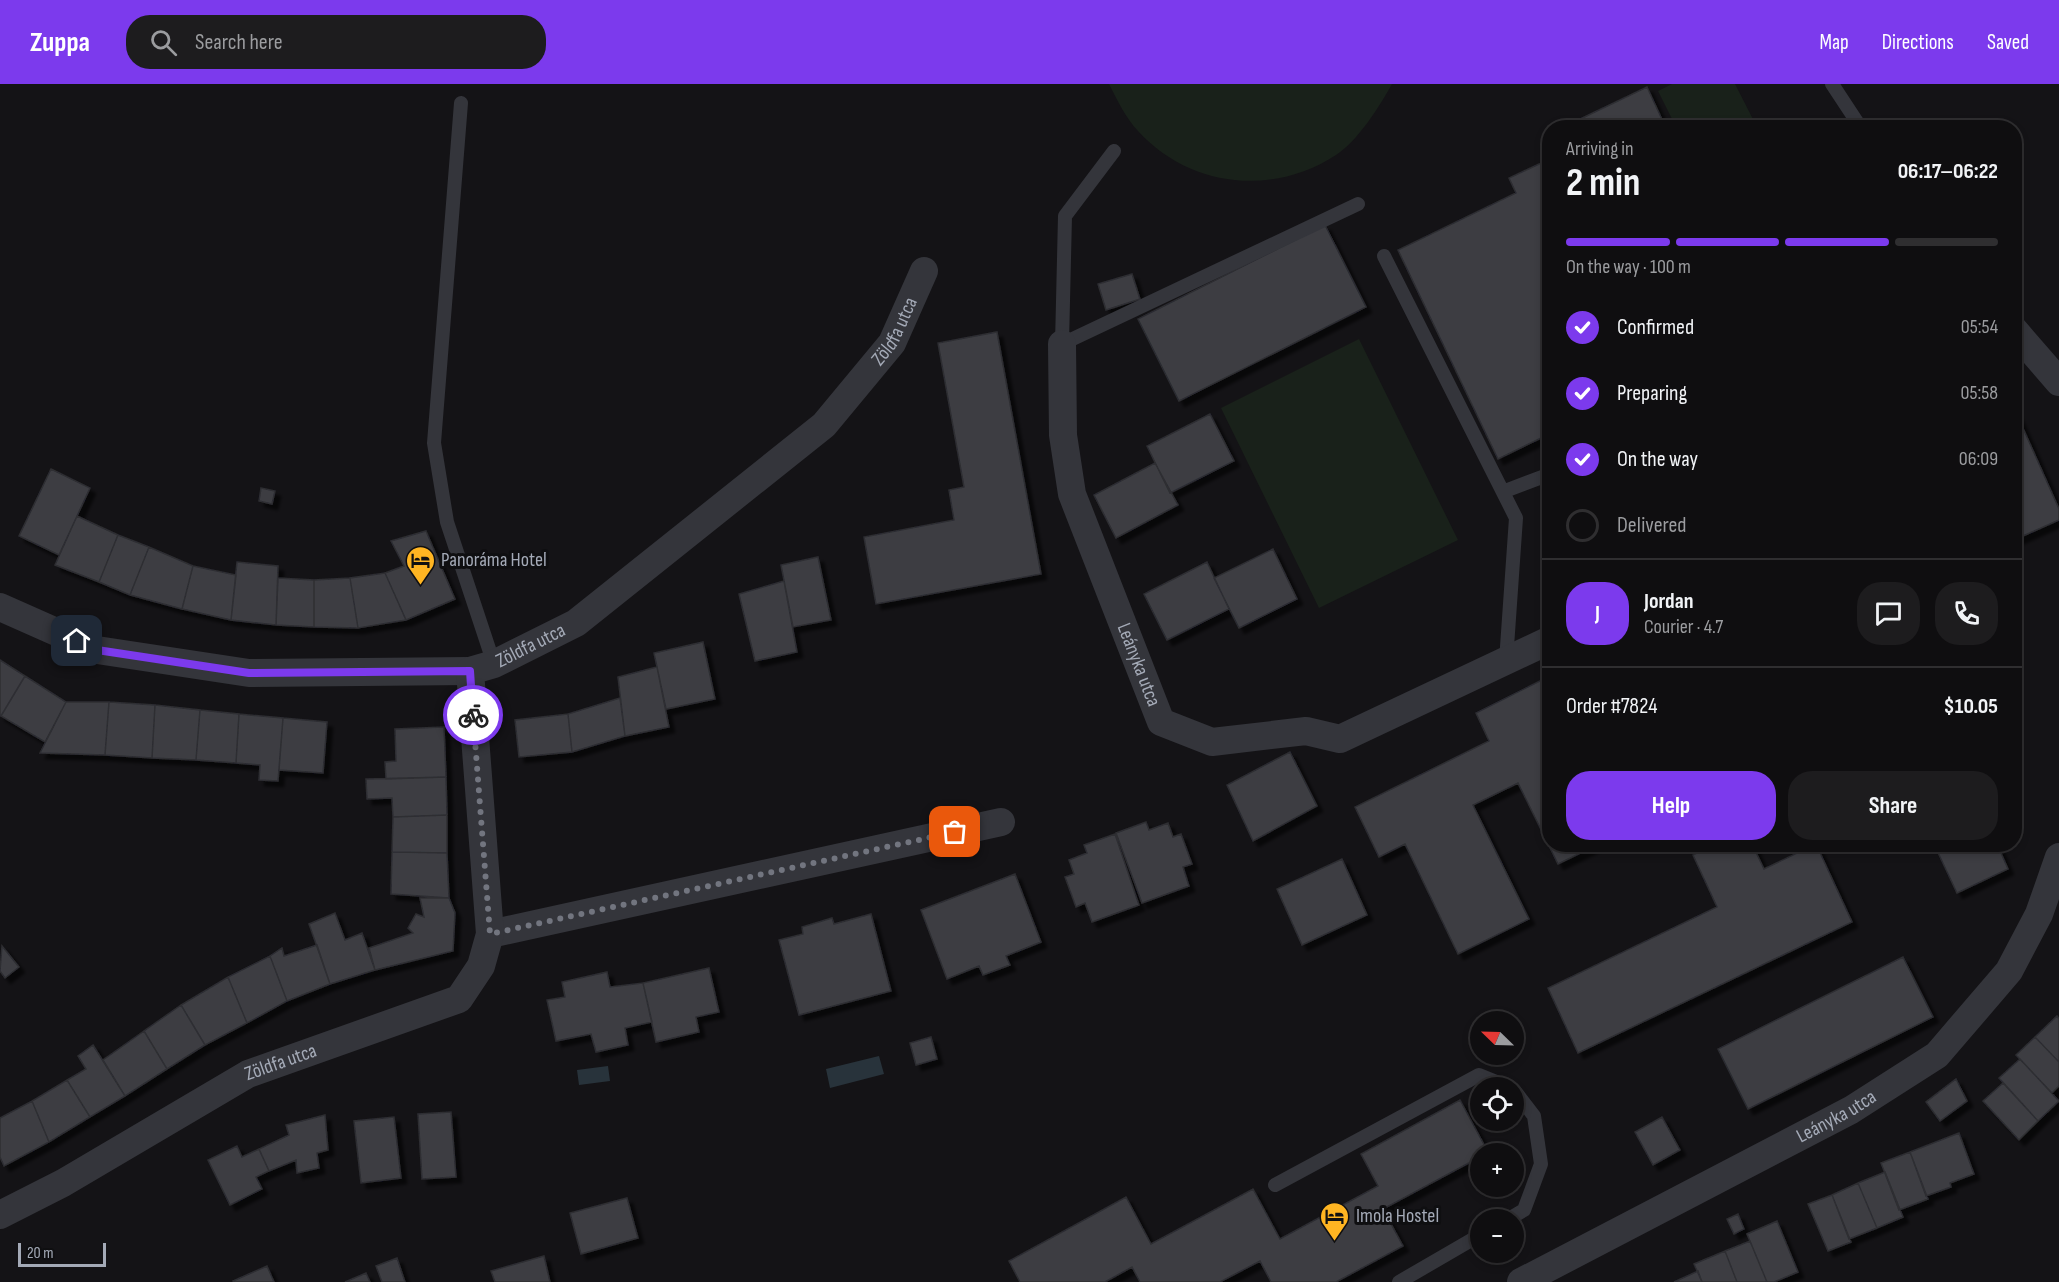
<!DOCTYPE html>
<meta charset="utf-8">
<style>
:root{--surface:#0f0e10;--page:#1d1c1e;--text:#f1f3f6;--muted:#9b9c9f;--line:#2f2e30;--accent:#7c3aed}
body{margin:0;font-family:"Sofia Sans Condensed",sans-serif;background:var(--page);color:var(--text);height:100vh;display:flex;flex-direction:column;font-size:22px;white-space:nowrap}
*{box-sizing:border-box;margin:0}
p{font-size:20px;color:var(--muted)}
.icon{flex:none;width:33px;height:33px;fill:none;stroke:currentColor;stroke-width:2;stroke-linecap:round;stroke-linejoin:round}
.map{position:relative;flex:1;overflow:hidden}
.side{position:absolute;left:1542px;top:36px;width:480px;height:732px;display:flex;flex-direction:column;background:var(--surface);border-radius:24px;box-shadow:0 3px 9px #0003,0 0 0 2px var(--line)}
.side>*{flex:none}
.needle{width:39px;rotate:293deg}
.controls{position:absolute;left:1470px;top:927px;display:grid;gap:12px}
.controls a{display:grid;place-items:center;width:54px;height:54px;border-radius:50%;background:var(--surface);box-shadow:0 3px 9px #0003,0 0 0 2px var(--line);font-size:30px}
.scale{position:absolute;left:18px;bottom:15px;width:88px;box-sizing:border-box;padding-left:6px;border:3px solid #a4aab7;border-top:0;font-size:16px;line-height:21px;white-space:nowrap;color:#a4aab7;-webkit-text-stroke:4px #0f0f11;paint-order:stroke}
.pin{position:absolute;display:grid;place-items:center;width:51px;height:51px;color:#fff;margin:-26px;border-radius:12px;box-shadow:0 3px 9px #0006}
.courier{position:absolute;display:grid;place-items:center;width:60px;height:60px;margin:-30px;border:4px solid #7c3aed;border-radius:50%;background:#fff;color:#222;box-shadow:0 2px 8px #0007}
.overview em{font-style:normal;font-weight:700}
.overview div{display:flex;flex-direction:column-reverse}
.overview{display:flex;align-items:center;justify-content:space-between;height:102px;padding:0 24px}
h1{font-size:39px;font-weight:700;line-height:45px}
.bar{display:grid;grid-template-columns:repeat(4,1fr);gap:9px 6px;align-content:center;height:72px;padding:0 24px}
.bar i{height:8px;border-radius:4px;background:var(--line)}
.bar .current{background:var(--accent)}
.bar p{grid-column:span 4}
.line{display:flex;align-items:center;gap:15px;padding:0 24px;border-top:2px solid var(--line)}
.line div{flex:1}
.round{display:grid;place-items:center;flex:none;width:63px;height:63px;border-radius:24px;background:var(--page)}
ol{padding:0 24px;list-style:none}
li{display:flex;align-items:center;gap:18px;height:66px}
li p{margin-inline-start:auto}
li .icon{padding:6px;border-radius:50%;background:var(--accent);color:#fff;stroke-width:4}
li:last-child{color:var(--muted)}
li i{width:33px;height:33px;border:3px solid var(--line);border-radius:50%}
.cta{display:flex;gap:12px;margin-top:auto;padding:12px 24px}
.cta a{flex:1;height:69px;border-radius:24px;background:var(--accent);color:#fff;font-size:24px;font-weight:700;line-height:69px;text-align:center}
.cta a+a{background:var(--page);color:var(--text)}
header{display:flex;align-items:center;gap:36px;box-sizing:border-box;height:84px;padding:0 30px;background:var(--accent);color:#fff}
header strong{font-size:28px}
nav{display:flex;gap:33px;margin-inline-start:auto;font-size:21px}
.search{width:420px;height:54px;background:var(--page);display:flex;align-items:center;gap:15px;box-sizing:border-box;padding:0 21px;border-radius:24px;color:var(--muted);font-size:22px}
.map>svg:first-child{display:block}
.green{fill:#19211a}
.water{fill:#28333b}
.building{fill:#3d3e43;stroke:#2d2d32;stroke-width:1.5;filter:url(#shadow)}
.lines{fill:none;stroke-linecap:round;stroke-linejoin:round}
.service{stroke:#34353b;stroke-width:14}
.minor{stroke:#34353b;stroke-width:28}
.done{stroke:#72757f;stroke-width:6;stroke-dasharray:0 10.8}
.route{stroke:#7c3aed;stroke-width:8}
.labels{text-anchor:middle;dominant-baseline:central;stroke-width:6;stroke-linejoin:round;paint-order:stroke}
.street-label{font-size:20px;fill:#a4aab7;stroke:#0f0f11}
.poi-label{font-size:20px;fill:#a4aab7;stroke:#0f0f11;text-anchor:start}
</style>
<header>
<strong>Zuppa</strong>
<div class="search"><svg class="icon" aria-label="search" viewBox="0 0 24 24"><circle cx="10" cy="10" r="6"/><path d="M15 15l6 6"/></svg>Search here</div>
<nav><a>Map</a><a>Directions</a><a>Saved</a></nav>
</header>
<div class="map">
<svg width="2059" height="1198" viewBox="0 0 2059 1198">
<defs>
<filter id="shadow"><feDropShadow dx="5.5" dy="5.5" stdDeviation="1.5" flood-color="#0009"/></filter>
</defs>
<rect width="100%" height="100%" fill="#141316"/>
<!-- green -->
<path class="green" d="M 1109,0 L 1392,0 C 1380,22 1357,58 1336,71 C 1272,113 1189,103 1138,47 C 1126,34 1117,16 1109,0 Z
M 1672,0 L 1735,0 L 1757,43 L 1676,43 L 1658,7 Z
M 1359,255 L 1458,456 L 1319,524 L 1221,324 Z"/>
<!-- water -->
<path class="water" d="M 879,972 L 884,990 L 830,1004 L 826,985 Z
M 608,982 L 610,997 L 579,1001 L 577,986 Z"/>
<!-- building -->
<path class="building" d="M 1647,3 L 1666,44 L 1576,44 L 1574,38 Z
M 1550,75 L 1550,365 L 1543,353 L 1498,375 L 1398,166 L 1516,109 L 1509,94 Z
M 1325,141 L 1366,223 L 1179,317 L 1138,235 Z
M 1132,190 L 1140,215 L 1106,226 L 1098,200 Z
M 997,248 L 1041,490 L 876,520 L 864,453 L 954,436 L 949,406 L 964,403 L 938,259 Z
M 2014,324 L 2059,425 L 2059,436 L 2014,456 Z
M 1210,330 L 1234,377 L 1170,409 L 1147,362 Z
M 1155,379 L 1178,421 L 1116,454 L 1094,411 Z
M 51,385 L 90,404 L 59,471 L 19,452 Z
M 261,404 L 275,407 L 272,420 L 259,417 Z
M 77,432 L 118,451 L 99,498 L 55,481 Z
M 426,447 L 455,515 L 406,536 L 385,489 L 404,482 L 391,457 Z
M 118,451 L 149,463 L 130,511 L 99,498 Z
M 149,463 L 193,482 L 182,525 L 130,511 Z
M 1273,465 L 1297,515 L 1239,544 L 1214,494 Z
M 818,473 L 831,536 L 793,543 L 781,481 Z
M 237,478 L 278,482 L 276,541 L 231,536 Z
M 1207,478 L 1229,525 L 1167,556 L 1144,510 Z
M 193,482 L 236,491 L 231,536 L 182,525 Z
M 385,489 L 406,536 L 358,544 L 350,494 Z
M 278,494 L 314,496 L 314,543 L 276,541 Z
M 350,494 L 358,544 L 314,543 L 314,496 Z
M 784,497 L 797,568 L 755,577 L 739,510 Z
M 703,558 L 715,615 L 666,625 L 654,569 Z
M 0,576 L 25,592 L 1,632 L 0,632 Z
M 657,583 L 669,643 L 625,652 L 618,593 Z
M 25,592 L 66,618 L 45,658 L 1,632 Z
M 1550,592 L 1550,760 L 1599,760 L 1558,780 L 1518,699 L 1473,721 L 1529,835 L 1458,870 L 1405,760 L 1379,773 L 1355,723 L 1489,657 L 1476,629 Z
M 620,614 L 625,652 L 572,668 L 568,630 Z
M 66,618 L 109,618 L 105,671 L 40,669 Z
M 109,618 L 155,621 L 152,674 L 105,671 Z
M 155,621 L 200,626 L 196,676 L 152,674 Z
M 200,626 L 239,630 L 236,679 L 196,676 Z
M 239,630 L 283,634 L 278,697 L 259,696 L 260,681 L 236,679 Z
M 568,630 L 572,668 L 519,673 L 515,636 Z
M 283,634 L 327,638 L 323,689 L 279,686 Z
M 444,643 L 446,693 L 386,695 L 385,678 L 396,677 L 395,645 Z
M 1290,668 L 1317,722 L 1253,757 L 1227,701 Z
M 446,693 L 447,731 L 393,733 L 392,714 L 367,715 L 366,695 Z
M 447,731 L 447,769 L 392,768 L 393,733 Z
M 1146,738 L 1149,746 L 1168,739 L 1173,753 L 1181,750 L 1192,780 L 1183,783 L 1189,802 L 1142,819 L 1116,749 Z
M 1115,750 L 1139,821 L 1092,838 L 1085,819 L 1076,823 L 1065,793 L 1074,790 L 1069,776 L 1087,769 L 1084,761 Z
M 1714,760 L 1762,760 L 1754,764 L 1764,785 L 1816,760 L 1852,838 L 1578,969 L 1548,904 L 1717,823 L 1693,771 Z
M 1934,760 L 1997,760 L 2008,785 L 1957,809 Z
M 392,768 L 447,769 L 449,814 L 391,810 Z
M 1342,775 L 1367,831 L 1302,861 L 1277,805 Z
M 1015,790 L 1041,858 L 1006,872 L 1010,881 L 983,891 L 979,882 L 947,895 L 921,826 Z
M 420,814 L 449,814 L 455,829 L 453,867 L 375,886 L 369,864 L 413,849 L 408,844 L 416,830 L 424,833 Z
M 335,829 L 345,856 L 362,849 L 375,886 L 330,900 L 309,840 Z
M 871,830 L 891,907 L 799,931 L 779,856 L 803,850 L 802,843 L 832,834 L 834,840 Z
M 317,861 L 330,900 L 287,917 L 270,872 L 282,864 L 284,872 Z
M 2,862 L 19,883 L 5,894 L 0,887 Z
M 270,872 L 287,917 L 247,939 L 228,893 Z
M 1903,873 L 1933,933 L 1748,1025 L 1718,965 Z
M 709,884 L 719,928 L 696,933 L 699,948 L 656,958 L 643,899 Z
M 607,888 L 610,903 L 643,899 L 652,938 L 625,944 L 628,961 L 596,968 L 591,950 L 556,957 L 547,916 L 565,913 L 562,898 Z
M 228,893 L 247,939 L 205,961 L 181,921 Z
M 181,921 L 205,961 L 167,985 L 144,947 Z
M 2057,932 L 2059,935 L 2059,978 L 2035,953 Z
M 144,947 L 167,985 L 125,1012 L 103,976 Z
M 931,953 L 937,975 L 916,981 L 910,959 Z
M 2035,953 L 2059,978 L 2059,1002 L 2052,1009 L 2016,971 Z
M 93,961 L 125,1012 L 90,1033 L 67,996 L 86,985 L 78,972 Z
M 2020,975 L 2059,1017 L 2038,1037 L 1999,994 Z
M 1956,995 L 1967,1017 L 1940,1037 L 1926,1018 Z
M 67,996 L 90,1033 L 49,1058 L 32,1017 Z
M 2003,999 L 2038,1037 L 2019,1056 L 1983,1017 Z
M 1460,1016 L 1488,1068 L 1480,1070 L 1480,1073 L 1383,1125 L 1403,1162 L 1336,1198 L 1271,1198 L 1260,1177 L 1220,1198 L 1140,1198 L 1132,1183 L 1105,1198 L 1020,1198 L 1009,1177 L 1126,1113 L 1151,1160 L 1253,1105 L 1280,1155 L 1378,1102 L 1361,1070 Z
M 32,1017 L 49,1058 L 4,1082 L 0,1073 L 0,1034 Z
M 451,1028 L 456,1093 L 422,1095 L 418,1030 Z
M 325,1031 L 328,1066 L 317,1069 L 319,1084 L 297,1089 L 296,1076 L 269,1087 L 259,1065 L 289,1051 L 286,1041 Z
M 394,1033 L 401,1094 L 361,1099 L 354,1037 Z
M 1662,1033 L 1680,1066 L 1653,1081 L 1635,1048 Z
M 1959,1049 L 1974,1090 L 1950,1099 L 1951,1103 L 1926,1112 L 1910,1068 Z
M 237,1062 L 242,1073 L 259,1065 L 269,1087 L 256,1093 L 262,1105 L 230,1121 L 208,1076 Z
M 1910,1068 L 1928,1115 L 1899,1126 L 1881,1079 Z
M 1885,1088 L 1903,1133 L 1877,1144 L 1858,1099 Z
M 1858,1099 L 1877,1144 L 1849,1155 L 1832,1111 Z
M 1832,1111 L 1851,1158 L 1828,1167 L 1808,1120 Z
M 627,1114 L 638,1154 L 581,1170 L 570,1129 Z
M 1738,1130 L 1744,1145 L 1734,1150 L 1727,1135 Z
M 1777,1137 L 1798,1188 L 1774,1198 L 1767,1198 L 1747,1150 Z
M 1750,1157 L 1767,1198 L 1737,1198 L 1725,1167 Z
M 1725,1167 L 1737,1198 L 1702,1198 L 1694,1180 Z
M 544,1172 L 550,1198 L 495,1198 L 491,1187 Z
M 397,1174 L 405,1198 L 382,1198 L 376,1182 Z
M 267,1182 L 274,1198 L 234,1198 L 233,1197 Z
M 1698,1187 L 1702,1198 L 1674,1198 Z
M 366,1189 L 370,1198 L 345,1198 Z"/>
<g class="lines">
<!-- service -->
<path class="service" d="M 1832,0 L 1861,44
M 461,19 L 434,359 L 447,438 L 494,580
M 1114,67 L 1065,132 L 1062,260 L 1358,120
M 1384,172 L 1516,434 L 1506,577
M 1505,407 L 1550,390
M 1275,1101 L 1479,991 L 1511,1004
M 1507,1136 L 1524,1126 L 1541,1080 L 1534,1032 L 1514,1006
M 1399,1198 L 1480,1151"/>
<!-- minor -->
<g class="minor">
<path d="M 2014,246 L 2059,298"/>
<path id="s1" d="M 1062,260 L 1063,351 L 1072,410 L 1161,638 L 1212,658 L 1306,647 L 1340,655 L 1550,556"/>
<path d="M 0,523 L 97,566 L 249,589 L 470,587"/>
<path d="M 490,850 L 1001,738"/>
<path id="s2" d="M 0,1131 L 63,1099 L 248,990 L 459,915 L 481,882 L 490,850 L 470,587 L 494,580 L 576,539 L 824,341 L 892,259 L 924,187"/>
<path id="s3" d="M 1521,1198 L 1851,1026 L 1937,971 L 2009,887 L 2039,830 L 2059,773"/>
</g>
</g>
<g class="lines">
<!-- done -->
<path class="done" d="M 473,631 L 490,850 L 955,748"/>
<!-- route -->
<path class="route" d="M 77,557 L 97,566 L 249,589 L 470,587 L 473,631"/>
</g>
<!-- icons -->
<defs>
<symbol id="hotel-pin" viewBox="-11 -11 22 30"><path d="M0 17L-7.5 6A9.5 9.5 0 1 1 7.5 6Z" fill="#ffb522" stroke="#0f0f11"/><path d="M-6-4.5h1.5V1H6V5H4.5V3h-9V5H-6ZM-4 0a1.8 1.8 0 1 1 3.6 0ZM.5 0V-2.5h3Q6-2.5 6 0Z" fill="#111"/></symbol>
</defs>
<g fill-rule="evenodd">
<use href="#hotel-pin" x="404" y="460" width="33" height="45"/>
<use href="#hotel-pin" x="1318" y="1116" width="33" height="45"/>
</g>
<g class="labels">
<!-- street labels -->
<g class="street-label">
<text stroke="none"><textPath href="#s2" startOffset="1398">Zöldfa utca</textPath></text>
<text stroke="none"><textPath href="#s2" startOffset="912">Zöldfa utca</textPath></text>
<text stroke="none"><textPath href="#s1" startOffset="334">Leányka utca</textPath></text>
<text stroke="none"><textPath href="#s2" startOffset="320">Zöldfa utca</textPath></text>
<text stroke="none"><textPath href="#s3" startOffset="356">Leányka utca</textPath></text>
</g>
<!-- poi labels -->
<g class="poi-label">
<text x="441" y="476">Panoráma Hotel</text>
<text x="1356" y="1132">Imola Hostel</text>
</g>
</g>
</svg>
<div class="controls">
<a><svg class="needle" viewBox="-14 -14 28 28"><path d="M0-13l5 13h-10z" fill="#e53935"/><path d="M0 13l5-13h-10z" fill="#9b9c9f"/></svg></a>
<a><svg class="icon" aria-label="locate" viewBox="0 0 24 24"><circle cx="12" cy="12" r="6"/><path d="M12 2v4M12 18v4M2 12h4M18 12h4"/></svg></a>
<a>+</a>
<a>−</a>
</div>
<div class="scale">20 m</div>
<div class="pin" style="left:955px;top:748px;background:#ea580c"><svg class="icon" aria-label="bag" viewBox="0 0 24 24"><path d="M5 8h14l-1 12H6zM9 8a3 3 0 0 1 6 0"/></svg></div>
<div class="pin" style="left:77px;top:557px;background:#1f2937"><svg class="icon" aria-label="home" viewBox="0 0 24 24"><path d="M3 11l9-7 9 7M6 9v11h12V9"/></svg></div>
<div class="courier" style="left:473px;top:631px"><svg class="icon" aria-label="bike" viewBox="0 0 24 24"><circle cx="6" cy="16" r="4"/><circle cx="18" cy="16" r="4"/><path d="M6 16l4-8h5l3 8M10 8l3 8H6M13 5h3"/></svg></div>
<section class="side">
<div class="overview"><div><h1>2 min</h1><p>Arriving in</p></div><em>06:17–06:22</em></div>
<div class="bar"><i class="current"></i><i class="current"></i><i class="current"></i><i></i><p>On the way · 100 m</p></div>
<ol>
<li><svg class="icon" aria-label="check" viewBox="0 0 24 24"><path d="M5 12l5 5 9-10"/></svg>Confirmed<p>05:54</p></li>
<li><svg class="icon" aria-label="check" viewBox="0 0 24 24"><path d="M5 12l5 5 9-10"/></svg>Preparing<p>05:58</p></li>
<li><svg class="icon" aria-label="check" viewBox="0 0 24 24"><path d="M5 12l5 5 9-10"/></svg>On the way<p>06:09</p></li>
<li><i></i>Delivered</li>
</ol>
<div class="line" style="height:108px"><b class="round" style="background:var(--accent);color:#fff">J</b><div><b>Jordan</b><p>Courier · 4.7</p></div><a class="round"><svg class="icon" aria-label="chat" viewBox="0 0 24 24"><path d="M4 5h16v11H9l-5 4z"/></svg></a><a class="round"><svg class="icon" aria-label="phone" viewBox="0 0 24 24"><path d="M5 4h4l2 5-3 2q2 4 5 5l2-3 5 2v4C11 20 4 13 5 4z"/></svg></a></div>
<div class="line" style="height:78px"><div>Order #7824</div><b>$10.05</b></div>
<div class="cta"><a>Help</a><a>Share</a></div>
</section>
</div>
